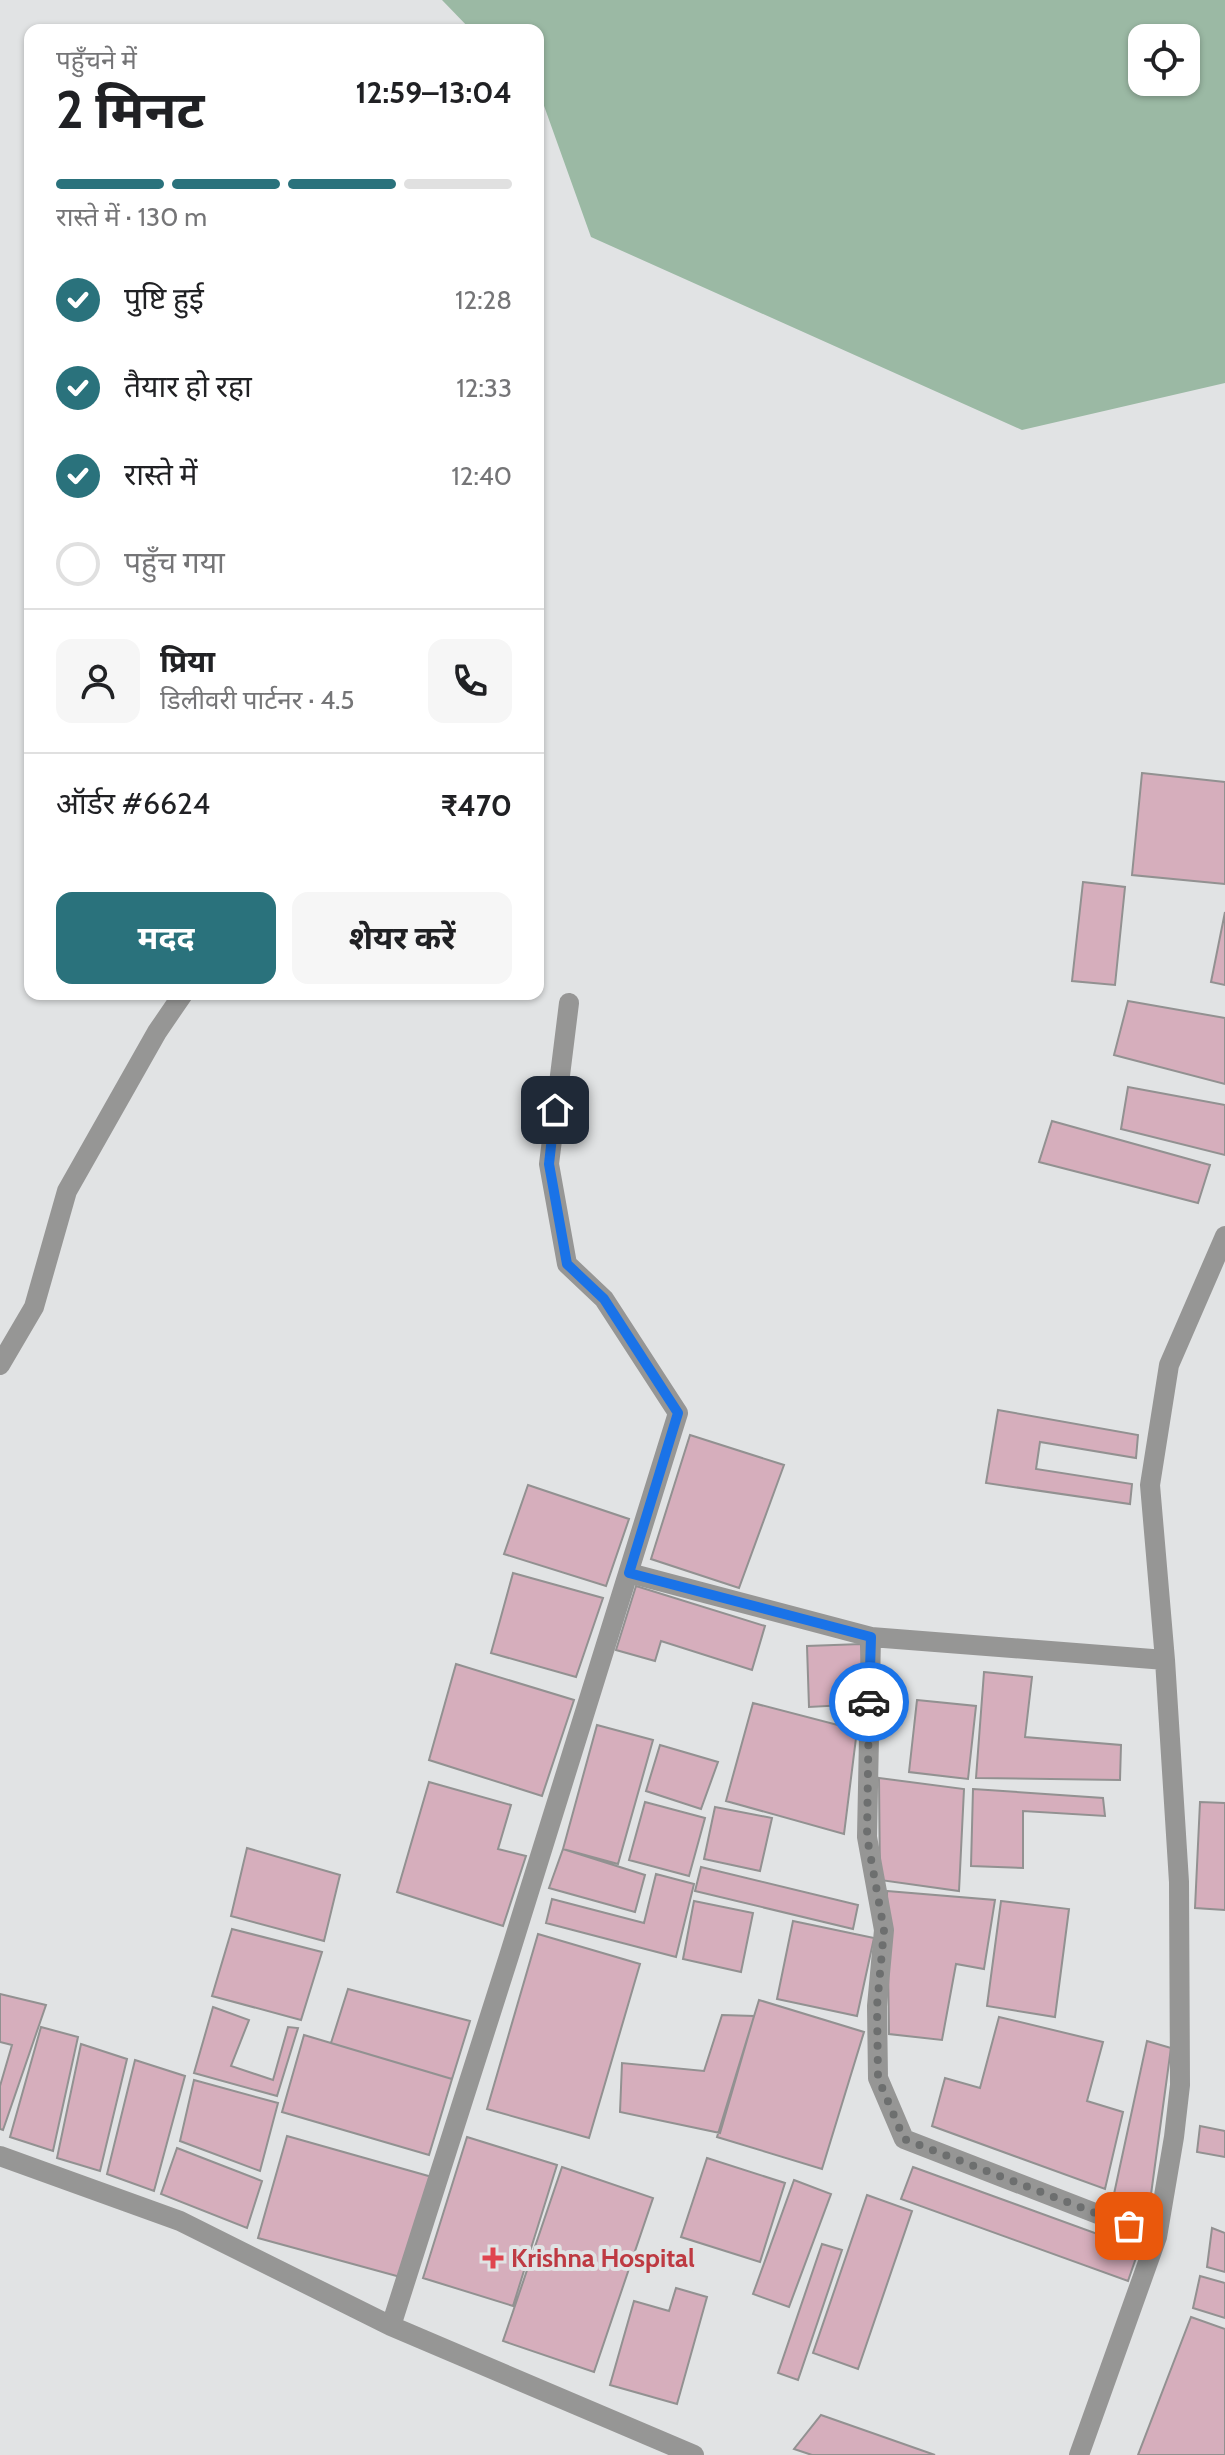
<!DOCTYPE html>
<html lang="hi">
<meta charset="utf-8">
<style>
:root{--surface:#fff;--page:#f6f6f6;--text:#202124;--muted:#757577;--line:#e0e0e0;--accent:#2a727c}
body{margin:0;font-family:Cabin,"Noto Sans Devanagari",sans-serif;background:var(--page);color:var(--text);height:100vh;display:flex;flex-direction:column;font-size:30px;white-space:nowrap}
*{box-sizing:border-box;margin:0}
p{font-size:26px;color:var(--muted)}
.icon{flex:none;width:44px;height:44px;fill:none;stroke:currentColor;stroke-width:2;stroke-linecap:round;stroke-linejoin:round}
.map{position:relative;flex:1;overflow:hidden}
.drawer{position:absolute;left:24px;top:24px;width:520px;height:976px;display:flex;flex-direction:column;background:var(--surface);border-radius:16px;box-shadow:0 2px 6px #0004}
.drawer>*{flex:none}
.controls{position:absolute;left:1128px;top:24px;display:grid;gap:16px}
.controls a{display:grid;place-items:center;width:72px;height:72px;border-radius:16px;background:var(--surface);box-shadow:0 2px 6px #0004;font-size:40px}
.pin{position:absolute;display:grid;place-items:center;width:68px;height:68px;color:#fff;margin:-34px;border-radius:16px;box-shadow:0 4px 12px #0006}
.courier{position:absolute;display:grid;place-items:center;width:80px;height:80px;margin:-40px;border:6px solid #1a73e8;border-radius:50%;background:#fff;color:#222;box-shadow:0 2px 10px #0007}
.summary em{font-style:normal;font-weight:700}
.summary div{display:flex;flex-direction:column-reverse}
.summary{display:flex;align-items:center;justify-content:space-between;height:136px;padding:0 32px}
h1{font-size:52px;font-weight:700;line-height:60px}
.bar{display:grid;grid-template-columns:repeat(4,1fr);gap:12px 8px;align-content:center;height:96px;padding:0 32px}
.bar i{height:10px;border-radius:6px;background:var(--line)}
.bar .selected{background:var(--accent)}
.bar p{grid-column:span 4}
.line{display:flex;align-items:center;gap:20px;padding:0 32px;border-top:2px solid var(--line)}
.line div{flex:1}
.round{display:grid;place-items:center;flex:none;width:84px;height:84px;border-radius:16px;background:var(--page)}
ol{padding:0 32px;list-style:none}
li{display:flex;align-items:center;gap:24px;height:88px}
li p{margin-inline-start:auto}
li .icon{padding:8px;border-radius:50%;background:var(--accent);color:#fff;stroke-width:4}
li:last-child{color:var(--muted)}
li i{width:44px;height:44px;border:4px solid var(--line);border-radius:50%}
.action{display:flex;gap:16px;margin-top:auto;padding:16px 32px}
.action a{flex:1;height:92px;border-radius:16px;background:var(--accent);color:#fff;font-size:32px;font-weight:700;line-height:92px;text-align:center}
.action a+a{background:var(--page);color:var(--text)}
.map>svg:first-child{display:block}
.green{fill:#9bb9a4;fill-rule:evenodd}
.building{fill:#d6aebc;stroke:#929191;stroke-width:2}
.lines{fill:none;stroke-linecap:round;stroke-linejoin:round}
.minor{stroke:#969695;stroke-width:20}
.done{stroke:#6d6f6f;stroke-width:8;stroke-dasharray:0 14.4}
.route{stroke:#1a73e8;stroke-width:10}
.health-dot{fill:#e0444e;stroke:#e1e3e4;stroke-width:3}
.labels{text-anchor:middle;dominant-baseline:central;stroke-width:8;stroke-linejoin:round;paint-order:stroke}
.health-label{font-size:26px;font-weight:bold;fill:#be3a42;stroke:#e1e3e4;text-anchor:start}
</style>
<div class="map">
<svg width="1225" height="2455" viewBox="0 0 1225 2455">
<rect width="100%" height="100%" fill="#e1e3e4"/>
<!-- green -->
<path class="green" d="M 442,0 L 1225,0 L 1225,383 L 1022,430 L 591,237 L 543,103 L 538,99 L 538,30 L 471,30 ZM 1142,38 L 1186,38 L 1186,82 L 1142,82 Z"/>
<!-- building -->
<path class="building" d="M 1142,773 L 1225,782 L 1225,884 L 1132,875 Z
M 1083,882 L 1125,887 L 1115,985 L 1072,981 Z
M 1225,912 L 1225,985 L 1211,982 Z
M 1128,1001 L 1225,1018 L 1225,1084 L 1114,1055 Z
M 1128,1087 L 1225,1105 L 1225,1155 L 1121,1129 Z
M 1052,1121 L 1210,1165 L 1198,1203 L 1039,1162 Z
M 998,1410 L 1138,1435 L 1136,1458 L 1040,1442 L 1036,1469 L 1132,1484 L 1130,1504 L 986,1483 Z
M 690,1435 L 784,1465 L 739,1588 L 651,1559 Z
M 528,1485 L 629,1519 L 606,1586 L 504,1554 Z
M 513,1573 L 603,1598 L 576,1677 L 491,1653 Z
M 636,1586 L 765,1626 L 752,1670 L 661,1641 L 655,1661 L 616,1650 Z
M 861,1644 L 863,1704 L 809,1707 L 807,1646 Z
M 456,1664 L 574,1700 L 542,1796 L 429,1760 Z
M 984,1672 L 1032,1677 L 1025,1737 L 1121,1745 L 1120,1780 L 976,1778 Z
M 917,1700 L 976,1706 L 968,1779 L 909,1772 Z
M 753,1703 L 857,1730 L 844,1834 L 726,1801 Z
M 597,1725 L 653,1740 L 618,1864 L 563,1849 Z
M 660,1745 L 718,1762 L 701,1809 L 646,1791 Z
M 879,1778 L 964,1789 L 959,1891 L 880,1880 Z
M 429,1782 L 511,1805 L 498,1849 L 526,1856 L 503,1926 L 397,1892 Z
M 973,1789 L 1103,1798 L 1105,1816 L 1023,1811 L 1023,1868 L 971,1866 Z
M 645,1802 L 705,1818 L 689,1876 L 629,1860 Z
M 1200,1802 L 1225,1803 L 1225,1910 L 1195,1908 Z
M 715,1807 L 772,1818 L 760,1871 L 704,1859 Z
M 247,1848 L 340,1875 L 324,1941 L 231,1916 Z
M 563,1849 L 645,1875 L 635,1912 L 549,1888 Z
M 701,1867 L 858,1905 L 853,1929 L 695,1891 Z
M 656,1874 L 694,1884 L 676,1957 L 546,1923 L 552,1899 L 644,1923 Z
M 887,1891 L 995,1900 L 984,1969 L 956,1964 L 942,2040 L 889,2034 Z
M 694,1901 L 753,1913 L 741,1972 L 683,1959 Z
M 1001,1901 L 1069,1909 L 1055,2017 L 987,2006 Z
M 793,1921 L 874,1938 L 857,2016 L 777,1999 Z
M 232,1929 L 322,1952 L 301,2020 L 212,1996 Z
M 538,1934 L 640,1964 L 589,2138 L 487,2109 Z
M 348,1989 L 470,2021 L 452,2079 L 331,2043 Z
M 0,1994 L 46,2005 L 3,2130 L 0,2129 L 0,2086 L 12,2045 L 0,2042 Z
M 759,2000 L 864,2032 L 822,2169 L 717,2137 Z
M 213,2007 L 249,2020 L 231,2066 L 273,2080 L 288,2027 L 298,2028 L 277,2096 L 194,2073 Z
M 722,2015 L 754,2016 L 720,2133 L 620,2112 L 622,2063 L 704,2071 Z
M 999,2017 L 1103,2042 L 1087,2101 L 1123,2112 L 1105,2189 L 932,2126 L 945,2078 L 980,2088 Z
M 41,2027 L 78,2037 L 53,2151 L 10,2137 Z
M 304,2035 L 452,2079 L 429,2155 L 282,2112 Z
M 1147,2041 L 1171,2048 L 1149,2209 L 1114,2194 Z
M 81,2044 L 127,2059 L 100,2171 L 57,2158 Z
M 135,2060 L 185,2076 L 154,2191 L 107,2174 Z
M 194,2080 L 278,2103 L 260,2171 L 180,2141 Z
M 1200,2126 L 1225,2131 L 1225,2157 L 1197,2152 Z
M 287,2136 L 432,2177 L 404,2278 L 258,2238 Z
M 467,2137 L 557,2165 L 513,2306 L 423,2278 Z
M 177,2148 L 262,2181 L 247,2228 L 161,2194 Z
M 707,2158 L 785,2183 L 760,2262 L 681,2237 Z
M 562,2167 L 653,2198 L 594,2372 L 503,2341 Z
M 913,2167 L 1139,2249 L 1128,2281 L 901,2199 Z
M 794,2180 L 831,2194 L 789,2307 L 753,2294 Z
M 867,2195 L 912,2211 L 858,2369 L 813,2353 Z
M 1212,2228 L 1225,2233 L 1225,2272 L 1207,2267 Z
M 822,2244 L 842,2250 L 798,2380 L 778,2373 Z
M 1200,2276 L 1225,2283 L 1225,2318 L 1193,2308 Z
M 676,2288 L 707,2297 L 677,2404 L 610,2385 L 634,2301 L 669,2311 Z
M 1191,2317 L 1225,2329 L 1225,2455 L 1138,2455 Z
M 821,2415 L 935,2455 L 812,2455 L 794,2449 Z"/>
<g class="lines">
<!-- minor -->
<path class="minor" d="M 0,1365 L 34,1307 L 67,1191 L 157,1032 L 183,994
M 629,1573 L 871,1637 L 1165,1660
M 871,1637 L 867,1837 L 884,1930 L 877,2006 L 878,2078 L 904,2139 L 1157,2237
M 0,2156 L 180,2221 L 391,2326 L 694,2455
M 391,2326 L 509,1956 L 678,1413 L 604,1299 L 567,1264 L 549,1164 L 569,1003
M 1079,2455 L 1157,2237 L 1174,2137 L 1180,2085 L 1179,1882 L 1165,1660 L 1150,1485 L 1169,1365 L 1225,1236"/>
</g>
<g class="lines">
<!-- done -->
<path class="done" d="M 869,1702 L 867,1837 L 884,1930 L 877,2006 L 878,2078 L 904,2139 L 1129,2226"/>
<!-- route -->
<path class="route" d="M 555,1110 L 549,1164 L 567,1264 L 604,1299 L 678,1413 L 629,1573 L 871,1637 L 869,1702"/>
</g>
<!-- markers -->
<path class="health-dot" d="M489 2246h8v8h8v8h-8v8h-8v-8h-8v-8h8z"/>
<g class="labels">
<!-- health labels -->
<g class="health-label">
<text x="511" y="2258">Krishna Hospital</text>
</g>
</g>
</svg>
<div class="controls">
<a><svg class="icon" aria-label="locate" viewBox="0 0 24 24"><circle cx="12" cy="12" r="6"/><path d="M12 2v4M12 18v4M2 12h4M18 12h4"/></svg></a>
</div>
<div class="pin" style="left:1129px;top:2226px;background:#ea580c"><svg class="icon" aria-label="bag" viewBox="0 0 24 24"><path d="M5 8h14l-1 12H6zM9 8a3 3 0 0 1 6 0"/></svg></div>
<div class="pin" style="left:555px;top:1110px;background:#1f2937"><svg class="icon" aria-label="home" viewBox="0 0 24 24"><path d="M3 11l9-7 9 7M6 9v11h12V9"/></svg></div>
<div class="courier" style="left:869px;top:1702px"><svg class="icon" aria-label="car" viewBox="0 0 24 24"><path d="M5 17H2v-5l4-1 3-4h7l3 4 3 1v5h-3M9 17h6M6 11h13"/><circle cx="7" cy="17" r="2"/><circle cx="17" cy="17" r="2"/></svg></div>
<section class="drawer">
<div class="summary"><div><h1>2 मिनट</h1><p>पहुँचने में</p></div><em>12:59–13:04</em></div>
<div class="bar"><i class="selected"></i><i class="selected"></i><i class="selected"></i><i></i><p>रास्ते में · 130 m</p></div>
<ol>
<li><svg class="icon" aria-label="check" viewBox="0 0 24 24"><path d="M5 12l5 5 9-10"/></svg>पुष्टि हुई<p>12:28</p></li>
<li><svg class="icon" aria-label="check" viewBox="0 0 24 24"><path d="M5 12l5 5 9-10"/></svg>तैयार हो रहा<p>12:33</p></li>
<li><svg class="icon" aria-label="check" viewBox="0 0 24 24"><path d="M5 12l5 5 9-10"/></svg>रास्ते में<p>12:40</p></li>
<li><i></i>पहुँच गया</li>
</ol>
<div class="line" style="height:144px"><a class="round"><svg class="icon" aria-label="person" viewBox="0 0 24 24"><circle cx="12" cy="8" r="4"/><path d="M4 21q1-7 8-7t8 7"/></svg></a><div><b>प्रिया</b><p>डिलीवरी पार्टनर · 4.5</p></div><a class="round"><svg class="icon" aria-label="phone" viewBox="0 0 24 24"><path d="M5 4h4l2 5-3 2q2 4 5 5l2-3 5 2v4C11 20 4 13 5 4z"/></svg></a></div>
<div class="line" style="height:104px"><div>ऑर्डर #6624</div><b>₹470</b></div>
<div class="action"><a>मदद</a><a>शेयर करें</a></div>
</section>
</div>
